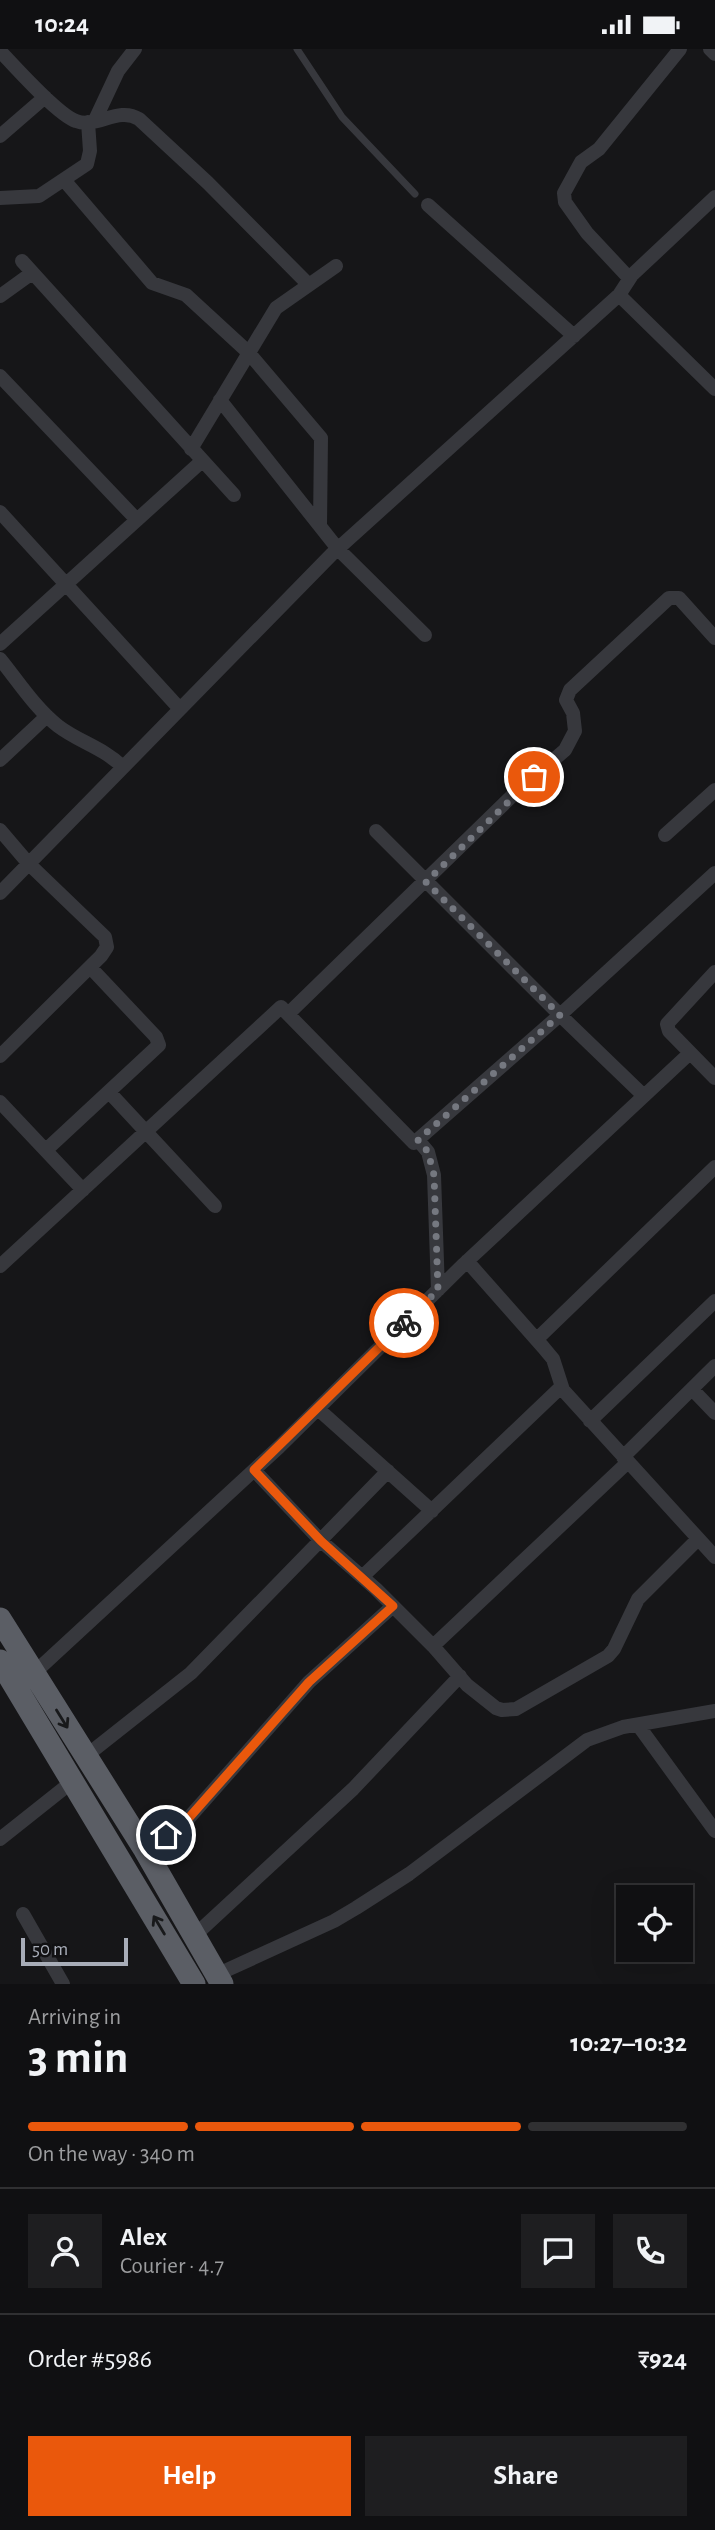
<!DOCTYPE html>
<meta charset="utf-8">
<style>
:root{--surface:#101012;--page:#1e1e20;--text:#f1f3f6;--muted:#9c9d9f;--line:#303032;--accent:#ea580c}
body{margin:0;font-family:"Alegreya Sans",sans-serif;background:var(--page);color:var(--text);height:100vh;display:flex;flex-direction:column;font-size:26px;white-space:nowrap}
*{box-sizing:border-box;margin:0}
p{font-size:23px;color:var(--muted)}
.icon{flex:none;width:38px;height:38px;fill:none;stroke:currentColor;stroke-width:2;stroke-linecap:round;stroke-linejoin:round}
.map{position:relative;height:1935px;overflow:hidden}
.drawer{display:flex;flex-direction:column;background:var(--surface);flex:1}
.drawer>*{flex:none}
.tools{position:absolute;left:616px;top:1836px;display:grid;gap:14px}
.tools a{display:grid;place-items:center;width:77px;height:77px;border-radius:0px;background:var(--surface);box-shadow:0 7px 28px #0002,0 0 0 2px var(--line);font-size:35px}
.scale{position:absolute;left:21px;bottom:18px;width:107px;box-sizing:border-box;padding-left:7px;border:4px solid #a8adb8;border-top:0;font-size:19px;line-height:24px;white-space:nowrap;color:#a8adb8;-webkit-text-stroke:5px #111113;paint-order:stroke}
.pin{position:absolute;display:grid;place-items:center;width:60px;height:60px;color:#fff;margin:-30px;border:4px solid #fff;border-radius:50%;box-shadow:0 2px 7px #0007}
.courier{position:absolute;display:grid;place-items:center;width:70px;height:70px;margin:-35px;border:5px solid #ea580c;border-radius:50%;background:#fff;color:#222;box-shadow:0 2px 9px #0007}
.head em{font-style:normal;font-weight:600}
.head div{display:flex;flex-direction:column-reverse}
.head{display:flex;align-items:center;justify-content:space-between;height:119px;padding:0 28px}
h1{font-size:46px;font-weight:600;line-height:52px}
.bar{display:grid;grid-template-columns:repeat(4,1fr);gap:10px 7px;align-content:center;height:84px;padding:0 28px}
.bar i{height:9px;border-radius:5px;background:var(--line)}
.bar .on{background:var(--accent)}
.bar p{grid-column:span 4}
.line{display:flex;align-items:center;gap:18px;padding:0 28px;border-top:2px solid var(--line)}
.line div{flex:1}
.round{display:grid;place-items:center;flex:none;width:74px;height:74px;border-radius:0px;background:var(--page)}
.cta{display:flex;gap:14px;margin-top:auto;padding:14px 28px}
.cta a{flex:1;height:80px;border-radius:0px;background:var(--accent);color:#fff;font-size:28px;font-weight:600;line-height:80px;text-align:center}
.cta a+a{background:var(--page);color:var(--text)}
.status{display:flex;justify-content:space-between;align-items:center;height:49px;padding:0 35px;background:var(--surface);direction:ltr}
.status svg{height:19px;fill:currentColor}
.map>svg:first-child{display:block}
.lines{fill:none;stroke-linecap:round;stroke-linejoin:round}
.service{stroke:#37383d;stroke-width:7}
.minor{stroke:#37383d;stroke-width:14}
.trunk{stroke:#5b5e65;stroke-width:23}
.oneway{stroke:#18191b}
.done{stroke:#757880;stroke-width:7;stroke-dasharray:0 12.6}
.route{stroke:#ea580c;stroke-width:9}
</style>
<div class="status"><b>10:24</b><svg viewBox="0 0 49 12"><path d="M0 12V9h3v3zM5 12V6h3v6zM10 12V3h3v9zM15 12V0h3v12zM26 1h20v11H26zM47 4h2v5h-2z"/></svg></div>
<div class="map">
<svg width="715" height="1935" viewBox="0 0 715 1935">
<rect width="100%" height="100%" fill="#161618"/>
<g class="lines">
<!-- service -->
<path class="service" d="M 297,0 L 342,68 L 415,145"/>
<!-- minor -->
<path class="minor" d="M 710,0 L 715,5
M 0,2 C 15,18 58,66 76,72 C 97,80 118,57 139,70 L 208,134 L 308,235
M 95,71 L 118,22 L 135,0
M 0,87 L 45,48
M 64,131 L 152,234 L 186,246 L 248,303 L 321,389 L 320,477
M 0,149 L 39,147 L 87,115 L 90,102 L 88,73
M 428,156 L 574,287
M 22,212 L 234,446
M 629,229 L 587,184 L 565,153 L 564,144 L 581,113 L 599,100 L 680,0
M 619,246 L 632,226 L 715,148
M 0,247 L 32,224
M 0,327 L 137,471
M 220,351 L 338,500 L 425,586
M 191,400 L 276,259 L 336,217
M 0,463 L 180,660
M 0,595 L 202,412
M 0,610 C 18,632 35,659 58,677 C 79,693 102,698 123,718
M 0,711 L 47,667
M 0,781 L 29,815 L 105,888 L 107,898 L 101,907 L 0,1007
M 376,782 L 560,966 L 644,1047
M 665,786 L 715,741
M 0,844 L 332,505 L 619,246 L 715,340
M 715,923 L 667,975 L 669,982 L 715,1029
M 288,965 L 514,745 L 565,701 L 575,682 L 573,664 L 566,651 L 570,641 L 669,549 L 679,549 L 715,589
M 109,1043 L 215,1157
M 0,1053 L 83,1141
M 418,1091 L 428,1103 L 434,1126 L 438,1241
M 46,1101 L 159,996 L 156,988 L 90,918
M 467,1212 L 543,1298 L 553,1310 L 563,1341 L 715,1508
M 0,1217 L 281,958 L 414,1094 L 560,966 L 715,824
M 537,1290 L 715,1118
M 692,1340 L 715,1364
M 318,1360 L 432,1462
M 590,1372 L 715,1252
M 623,1408 L 715,1317
M 254,1421 L 321,1492 L 376,1540 L 433,1597 L 467,1636 L 496,1659 L 502,1661 L 516,1660 L 608,1607 L 614,1600 L 638,1550 L 698,1490
M 362,1528 L 561,1338
M 433,1597 L 628,1413
M 33,1625 L 279,1398 L 464,1215 L 690,1004
M 638,1676 L 715,1782
M 86,1707 L 191,1624 L 388,1422
M 0,1790 L 73,1732
M 145,1801 L 187,1771 L 309,1633 L 393,1557
M 23,1865 L 63,1935
M 193,1888 L 353,1740 L 460,1627
M 216,1926 L 334,1872 L 356,1859 L 409,1825 L 587,1691 L 623,1678 L 715,1662"/>
<!-- trunk -->
<path class="trunk" d="M 0,1570 L 145,1801 L 222,1935
M 0,1612 L 194,1935"/>
</g>
<!-- one-way arrows -->
<defs><path id="oneway-shaft" d="M-6 0H5M1.5-3L5.5 0L1.5 3" fill="none" stroke-width="1.6" stroke-linecap="round" stroke-linejoin="round" transform="scale(1.75)"/></defs>
<g class="oneway">
<use href="#oneway-shaft" transform="translate(62 1670) rotate(58)"/>
<use href="#oneway-shaft" transform="translate(159 1876) rotate(-121)"/>
</g>
<g class="lines">
<!-- done -->
<path class="done" d="M 404,1274 L 438,1241 L 434,1126 L 428,1103 L 418,1091 L 560,966 L 426,833 L 534,728"/>
<!-- route -->
<path class="route" d="M 166,1786 L 187,1771 L 309,1633 L 393,1557 L 321,1492 L 254,1421 L 404,1274"/>
</g>
</svg>
<div class="tools">
<a><svg class="icon" aria-label="locate" viewBox="0 0 24 24"><circle cx="12" cy="12" r="6"/><path d="M12 2v4M12 18v4M2 12h4M18 12h4"/></svg></a>
</div>
<div class="scale">50 m</div>
<div class="pin" style="left:534px;top:728px;background:#ea580c"><svg class="icon" aria-label="bag" viewBox="0 0 24 24"><path d="M5 8h14l-1 12H6zM9 8a3 3 0 0 1 6 0"/></svg></div>
<div class="pin" style="left:166px;top:1786px;background:#1f2937"><svg class="icon" aria-label="home" viewBox="0 0 24 24"><path d="M3 11l9-7 9 7M6 9v11h12V9"/></svg></div>
<div class="courier" style="left:404px;top:1274px"><svg class="icon" aria-label="bike" viewBox="0 0 24 24"><circle cx="6" cy="16" r="4"/><circle cx="18" cy="16" r="4"/><path d="M6 16l4-8h5l3 8M10 8l3 8H6M13 5h3"/></svg></div>
</div>
<section class="drawer">
<div class="head"><div><h1>3 min</h1><p>Arriving in</p></div><em>10:27–10:32</em></div>
<div class="bar"><i class="on"></i><i class="on"></i><i class="on"></i><i></i><p>On the way · 340 m</p></div>
<div class="line" style="height:126px"><a class="round"><svg class="icon" aria-label="person" viewBox="0 0 24 24"><circle cx="12" cy="8" r="4"/><path d="M4 21q1-7 8-7t8 7"/></svg></a><div><b>Alex</b><p>Courier · 4.7</p></div><a class="round"><svg class="icon" aria-label="chat" viewBox="0 0 24 24"><path d="M4 5h16v11H9l-5 4z"/></svg></a><a class="round"><svg class="icon" aria-label="phone" viewBox="0 0 24 24"><path d="M5 4h4l2 5-3 2q2 4 5 5l2-3 5 2v4C11 20 4 13 5 4z"/></svg></a></div>
<div class="line" style="height:91px"><div>Order #5986</div><b>₹924</b></div>
<div class="cta"><a>Help</a><a>Share</a></div>
</section>
